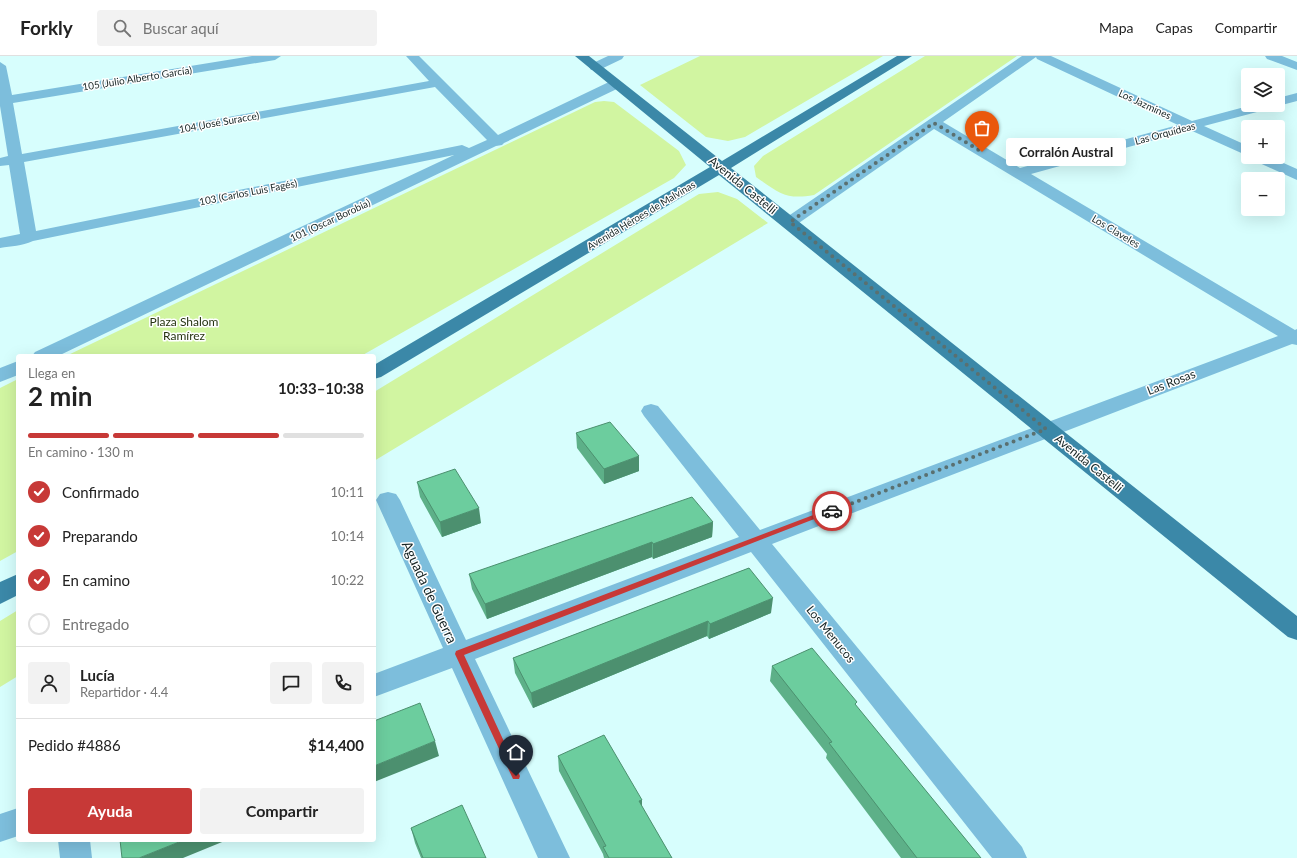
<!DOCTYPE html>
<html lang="es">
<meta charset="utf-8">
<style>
:root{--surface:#fff;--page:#f2f2f2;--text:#222;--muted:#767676;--line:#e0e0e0;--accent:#c73937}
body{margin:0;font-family:Lato,sans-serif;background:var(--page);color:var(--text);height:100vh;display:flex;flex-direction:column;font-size:15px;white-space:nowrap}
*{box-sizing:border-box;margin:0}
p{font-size:13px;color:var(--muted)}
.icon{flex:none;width:22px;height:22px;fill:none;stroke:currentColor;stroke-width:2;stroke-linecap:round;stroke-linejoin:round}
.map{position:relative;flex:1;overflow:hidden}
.panel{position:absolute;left:16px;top:298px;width:360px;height:488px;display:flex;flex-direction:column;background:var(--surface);border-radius:4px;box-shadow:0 4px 16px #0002}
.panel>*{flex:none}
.buttons{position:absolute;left:1241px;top:12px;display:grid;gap:8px}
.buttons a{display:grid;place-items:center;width:44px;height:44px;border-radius:4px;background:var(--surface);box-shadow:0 4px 16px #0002;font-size:20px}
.pin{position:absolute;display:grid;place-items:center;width:34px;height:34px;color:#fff;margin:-41px -17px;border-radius:50% 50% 50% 0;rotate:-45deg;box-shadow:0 0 4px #0007}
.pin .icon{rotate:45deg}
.courier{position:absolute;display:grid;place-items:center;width:40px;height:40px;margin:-20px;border:3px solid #c73937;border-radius:50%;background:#fff;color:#222;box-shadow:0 1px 5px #0007}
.bubble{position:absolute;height:28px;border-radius:4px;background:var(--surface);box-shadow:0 4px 16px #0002;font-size:13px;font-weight:700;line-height:28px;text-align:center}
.head em{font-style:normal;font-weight:700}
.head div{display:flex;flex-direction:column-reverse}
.head{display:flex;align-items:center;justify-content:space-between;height:68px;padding:0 12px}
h1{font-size:26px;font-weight:700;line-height:30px}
.bar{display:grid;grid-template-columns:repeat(4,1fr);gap:6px 4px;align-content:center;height:48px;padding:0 12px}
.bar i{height:5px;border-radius:3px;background:var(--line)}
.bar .on{background:var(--accent)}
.bar p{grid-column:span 4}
.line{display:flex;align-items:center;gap:10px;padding:0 12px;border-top:1px solid var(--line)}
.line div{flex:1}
.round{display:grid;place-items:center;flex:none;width:42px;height:42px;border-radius:4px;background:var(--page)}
ol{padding:0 12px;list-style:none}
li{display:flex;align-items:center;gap:12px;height:44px}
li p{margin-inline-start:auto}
li .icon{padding:4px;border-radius:50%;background:var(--accent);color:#fff;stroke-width:4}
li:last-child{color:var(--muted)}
li i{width:22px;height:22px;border:2px solid var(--line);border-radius:50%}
.button{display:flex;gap:8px;margin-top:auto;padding:8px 12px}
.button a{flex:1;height:46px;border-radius:4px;background:var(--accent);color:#fff;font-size:16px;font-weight:700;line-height:46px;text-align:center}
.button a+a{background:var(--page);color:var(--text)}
header{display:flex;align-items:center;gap:24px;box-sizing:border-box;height:56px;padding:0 20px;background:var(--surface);border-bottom:1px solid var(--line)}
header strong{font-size:19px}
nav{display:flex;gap:22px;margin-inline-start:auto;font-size:14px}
.search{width:280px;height:36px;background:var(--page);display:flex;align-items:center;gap:10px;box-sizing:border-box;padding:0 14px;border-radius:4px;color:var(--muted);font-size:15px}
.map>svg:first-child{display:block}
.green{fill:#d1f5a1}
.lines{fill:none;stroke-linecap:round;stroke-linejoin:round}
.minor{fill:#7dbedc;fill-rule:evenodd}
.major{fill:#3b88a8;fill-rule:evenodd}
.wall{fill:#5db088}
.shaded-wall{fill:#4c906f}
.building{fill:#6ccd9e;stroke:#4c906f}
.route{fill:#c73937}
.done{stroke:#5a7070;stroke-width:4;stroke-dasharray:0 7.2}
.labels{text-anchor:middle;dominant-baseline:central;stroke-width:3;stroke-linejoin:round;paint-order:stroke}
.far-street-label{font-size:10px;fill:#162424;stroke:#fff}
.street-label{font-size:12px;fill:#162424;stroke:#fff}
.park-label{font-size:12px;fill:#273512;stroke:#fff}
.near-street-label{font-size:14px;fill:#162424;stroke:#fff}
</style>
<header>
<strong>Forkly</strong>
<div class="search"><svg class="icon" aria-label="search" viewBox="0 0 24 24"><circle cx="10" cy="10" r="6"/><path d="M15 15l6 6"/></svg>Buscar aquí</div>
<nav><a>Mapa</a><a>Capas</a><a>Compartir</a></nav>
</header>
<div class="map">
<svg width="1297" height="802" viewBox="0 0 1297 802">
<rect width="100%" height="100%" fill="#d7fefd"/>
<!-- green -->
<path class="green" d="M 700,0 L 883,0 L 745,81 L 728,85 L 706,81 L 640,29 Z
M 925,0 L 1017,0 L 814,139 C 786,144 779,137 756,121 L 754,110 L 763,100 Z
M 604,45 L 614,46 L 679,95 L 686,109 L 674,122 L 361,300 L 66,300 L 595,46 Z
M 718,136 L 737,143 L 768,167 L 374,405 L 374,336 L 699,138 Z
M 18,323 L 18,495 L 0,505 L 0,332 Z
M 18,554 L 18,620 L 0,631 L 0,565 Z"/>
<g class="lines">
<!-- minor -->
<path class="minor" d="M 252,0 L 281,0 L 275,4 L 13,47 L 22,98 L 429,25 L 406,0 L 419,0 L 498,79 L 611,25 L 616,24 L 623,28 L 621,31 L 504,87 L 502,89 L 496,90 L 58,300 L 32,300 L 35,296 L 454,99 L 33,185 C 21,190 12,190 0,192 L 0,182 L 20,178 L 9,109 L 0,110 L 0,102 L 8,100 L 0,50 L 0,6 L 6,10 L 12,39 ZM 435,31 L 487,84 L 469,92 L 462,89 L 36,175 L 24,106 Z
M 608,0 L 624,0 L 622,3 L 599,14 L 591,14 L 589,11 L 591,8 Z
M 1022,0 L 1051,0 L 1192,65 L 1252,49 L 1278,49 L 1278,42 L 1297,37 L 1297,45 L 1278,50 L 1274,49 L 1272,52 L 1204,70 L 1248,90 L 1248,100 L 1190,74 L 1031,118 L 1295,274 L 1297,273 L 1297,289 L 1292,288 L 772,488 L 1022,791 L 1027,802 L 992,802 L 751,496 L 475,603 L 570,802 L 538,802 L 452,612 L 374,641 L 374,618 L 443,592 L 376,444 L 380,438 L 388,436 L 396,438 L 400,444 L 466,584 L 739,481 L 644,360 L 641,355 L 644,350 L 651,348 L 658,350 L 760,474 L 1278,280 L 934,73 L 796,169 L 790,171 L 784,169 L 782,166 L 784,163 ZM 1036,1 L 1037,3 L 1178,69 L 1020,112 L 943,66 Z
M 1265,0 L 1282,0 L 1297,6 L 1297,14 L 1267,3 Z
M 1251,101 L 1270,101 L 1297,113 L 1297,124 L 1253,104 Z
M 18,305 L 18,319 L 0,326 L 0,312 Z
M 18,752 L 18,780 L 0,786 L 0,758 Z
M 58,784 L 90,784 L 92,802 L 60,802 Z"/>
<!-- major -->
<path class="major" d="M 575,0 L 589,0 L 722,105 L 897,0 L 912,0 L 731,112 L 1297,560 L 1297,584 L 1288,581 L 719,119 L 381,321 L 374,323 L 374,309 L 710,111 Z
M 18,518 L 18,539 L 0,548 L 0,526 Z"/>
</g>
<!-- wall -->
<path class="wall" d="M 576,377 L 639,415 L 604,428 L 577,392 Z
M 417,426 L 481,467 L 442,481 L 420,441 Z
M 713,466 L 712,481 L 653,503 L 652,501 L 487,563 L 472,533 L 469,518 Z
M 749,512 L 771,557 L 709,583 L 707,580 L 533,652 L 515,617 L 513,602 Z
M 772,610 L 856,650 L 981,802 L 901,802 L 826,702 L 827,698 L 770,625 Z
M 558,700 L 642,744 L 642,751 L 672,802 L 604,802 L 603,798 L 559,715 Z
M 411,772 L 486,802 L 421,802 L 415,787 Z"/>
<!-- shaded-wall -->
<path class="shaded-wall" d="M 639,400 L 639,415 L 604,428 L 604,413 Z
M 479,452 L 481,467 L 442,481 L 440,466 Z
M 713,466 L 712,481 L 653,503 L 653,488 Z
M 652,486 L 652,501 L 487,563 L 485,548 Z
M 773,542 L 771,557 L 709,583 L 710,568 Z
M 708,565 L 707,580 L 533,652 L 531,637 Z
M 435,685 L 439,700 L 374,726 L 374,710 Z
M 642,744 L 642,758 L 639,745 Z
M 184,784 L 227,784 L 183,802 L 139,802 Z"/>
<!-- building -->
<path class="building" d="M 610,366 L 639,400 L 604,413 L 576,377 Z
M 455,413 L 479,452 L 440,466 L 417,426 Z
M 692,441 L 713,466 L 653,488 L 652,486 L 485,548 L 469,518 Z
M 749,512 L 773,542 L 710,568 L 708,565 L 531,637 L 513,602 Z
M 812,592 L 857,646 L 855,648 L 981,802 L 917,802 L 829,687 L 832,686 L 772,610 Z
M 420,647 L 435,685 L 374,710 L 374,665 Z
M 604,679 L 642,744 L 639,745 L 672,802 L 609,802 L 603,791 L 606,790 L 558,700 Z
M 462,749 L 486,802 L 423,802 L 411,772 Z
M 120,784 L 184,784 L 139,802 L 122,802 Z"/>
<!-- route -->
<path class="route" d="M 829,453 L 835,455 L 464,599 L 520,720 L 519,723 L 513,723 L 455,598 L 456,595 Z"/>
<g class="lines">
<!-- done -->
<path class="done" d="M 832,455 L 1046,373 L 790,166 L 934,67 L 982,96"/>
</g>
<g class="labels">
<!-- far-street labels -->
<g class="far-street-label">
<text transform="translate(137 22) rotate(-9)">105 (Julio Alberto García)</text>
<text transform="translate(1145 48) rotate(25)">Los Jazmines</text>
<text transform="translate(219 66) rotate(-10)">104 (José Suracce)</text>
<text transform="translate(1165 77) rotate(-15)">Las Orquídeas</text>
<text transform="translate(248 136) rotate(-11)">103 (Carlos Luis Fagés)</text>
<text transform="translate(641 159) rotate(-31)">Avenida Héroes de Malvinas</text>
<text transform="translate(330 164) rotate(-25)">101 (Oscar Borobia)</text>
<text transform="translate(1116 175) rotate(31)">Los Claveles</text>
</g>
<!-- street labels -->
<g class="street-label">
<text transform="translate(743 129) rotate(39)">Avenida Castelli</text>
<text transform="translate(1171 326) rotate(-21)">Las Rosas</text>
<text transform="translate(1089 407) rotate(39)">Avenida Castelli</text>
<text transform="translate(831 578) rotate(51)">Los Menucos</text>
</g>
<!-- park labels -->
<g class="park-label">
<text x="184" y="265">Plaza Shalom<tspan x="184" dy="14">Ramírez</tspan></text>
</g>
<!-- near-street labels -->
<g class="near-street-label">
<text transform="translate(430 536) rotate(65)">Aguada de Guerra</text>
</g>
</g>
</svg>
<div class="buttons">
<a><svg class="icon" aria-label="layers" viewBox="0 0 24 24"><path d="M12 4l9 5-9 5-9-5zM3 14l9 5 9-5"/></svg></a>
<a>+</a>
<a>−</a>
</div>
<div class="pin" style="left:982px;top:96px;background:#ea580c"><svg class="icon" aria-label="bag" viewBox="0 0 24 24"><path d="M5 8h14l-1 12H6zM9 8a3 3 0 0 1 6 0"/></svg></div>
<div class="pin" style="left:516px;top:720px;background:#1f2937"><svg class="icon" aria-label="home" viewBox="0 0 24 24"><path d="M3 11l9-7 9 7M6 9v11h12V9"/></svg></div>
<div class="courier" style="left:832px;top:455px"><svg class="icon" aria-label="car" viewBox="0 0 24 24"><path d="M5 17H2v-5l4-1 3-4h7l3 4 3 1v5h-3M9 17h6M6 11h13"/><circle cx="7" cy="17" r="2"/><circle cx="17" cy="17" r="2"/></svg></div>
<div class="bubble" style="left:1006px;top:82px;width:120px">Corralón Austral</div>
<section class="panel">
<div class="head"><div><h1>2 min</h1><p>Llega en</p></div><em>10:33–10:38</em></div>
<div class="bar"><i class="on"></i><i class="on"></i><i class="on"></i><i></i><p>En camino · 130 m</p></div>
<ol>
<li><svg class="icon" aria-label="check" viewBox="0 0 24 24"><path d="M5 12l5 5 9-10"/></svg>Confirmado<p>10:11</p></li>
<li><svg class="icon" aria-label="check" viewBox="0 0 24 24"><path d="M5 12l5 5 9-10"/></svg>Preparando<p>10:14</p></li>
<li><svg class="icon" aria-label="check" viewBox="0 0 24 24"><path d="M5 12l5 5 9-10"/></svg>En camino<p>10:22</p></li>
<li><i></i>Entregado</li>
</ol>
<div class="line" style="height:72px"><a class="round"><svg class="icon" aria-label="person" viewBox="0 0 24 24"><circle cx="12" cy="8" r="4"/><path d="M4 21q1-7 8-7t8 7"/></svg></a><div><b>Lucía</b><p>Repartidor · 4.4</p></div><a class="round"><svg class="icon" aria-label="chat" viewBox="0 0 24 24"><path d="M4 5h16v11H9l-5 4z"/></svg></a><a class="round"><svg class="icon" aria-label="phone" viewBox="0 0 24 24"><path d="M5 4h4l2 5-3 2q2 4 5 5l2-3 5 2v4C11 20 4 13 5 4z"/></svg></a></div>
<div class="line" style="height:52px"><div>Pedido #4886</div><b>$14,400</b></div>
<div class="button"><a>Ayuda</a><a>Compartir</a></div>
</section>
</div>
